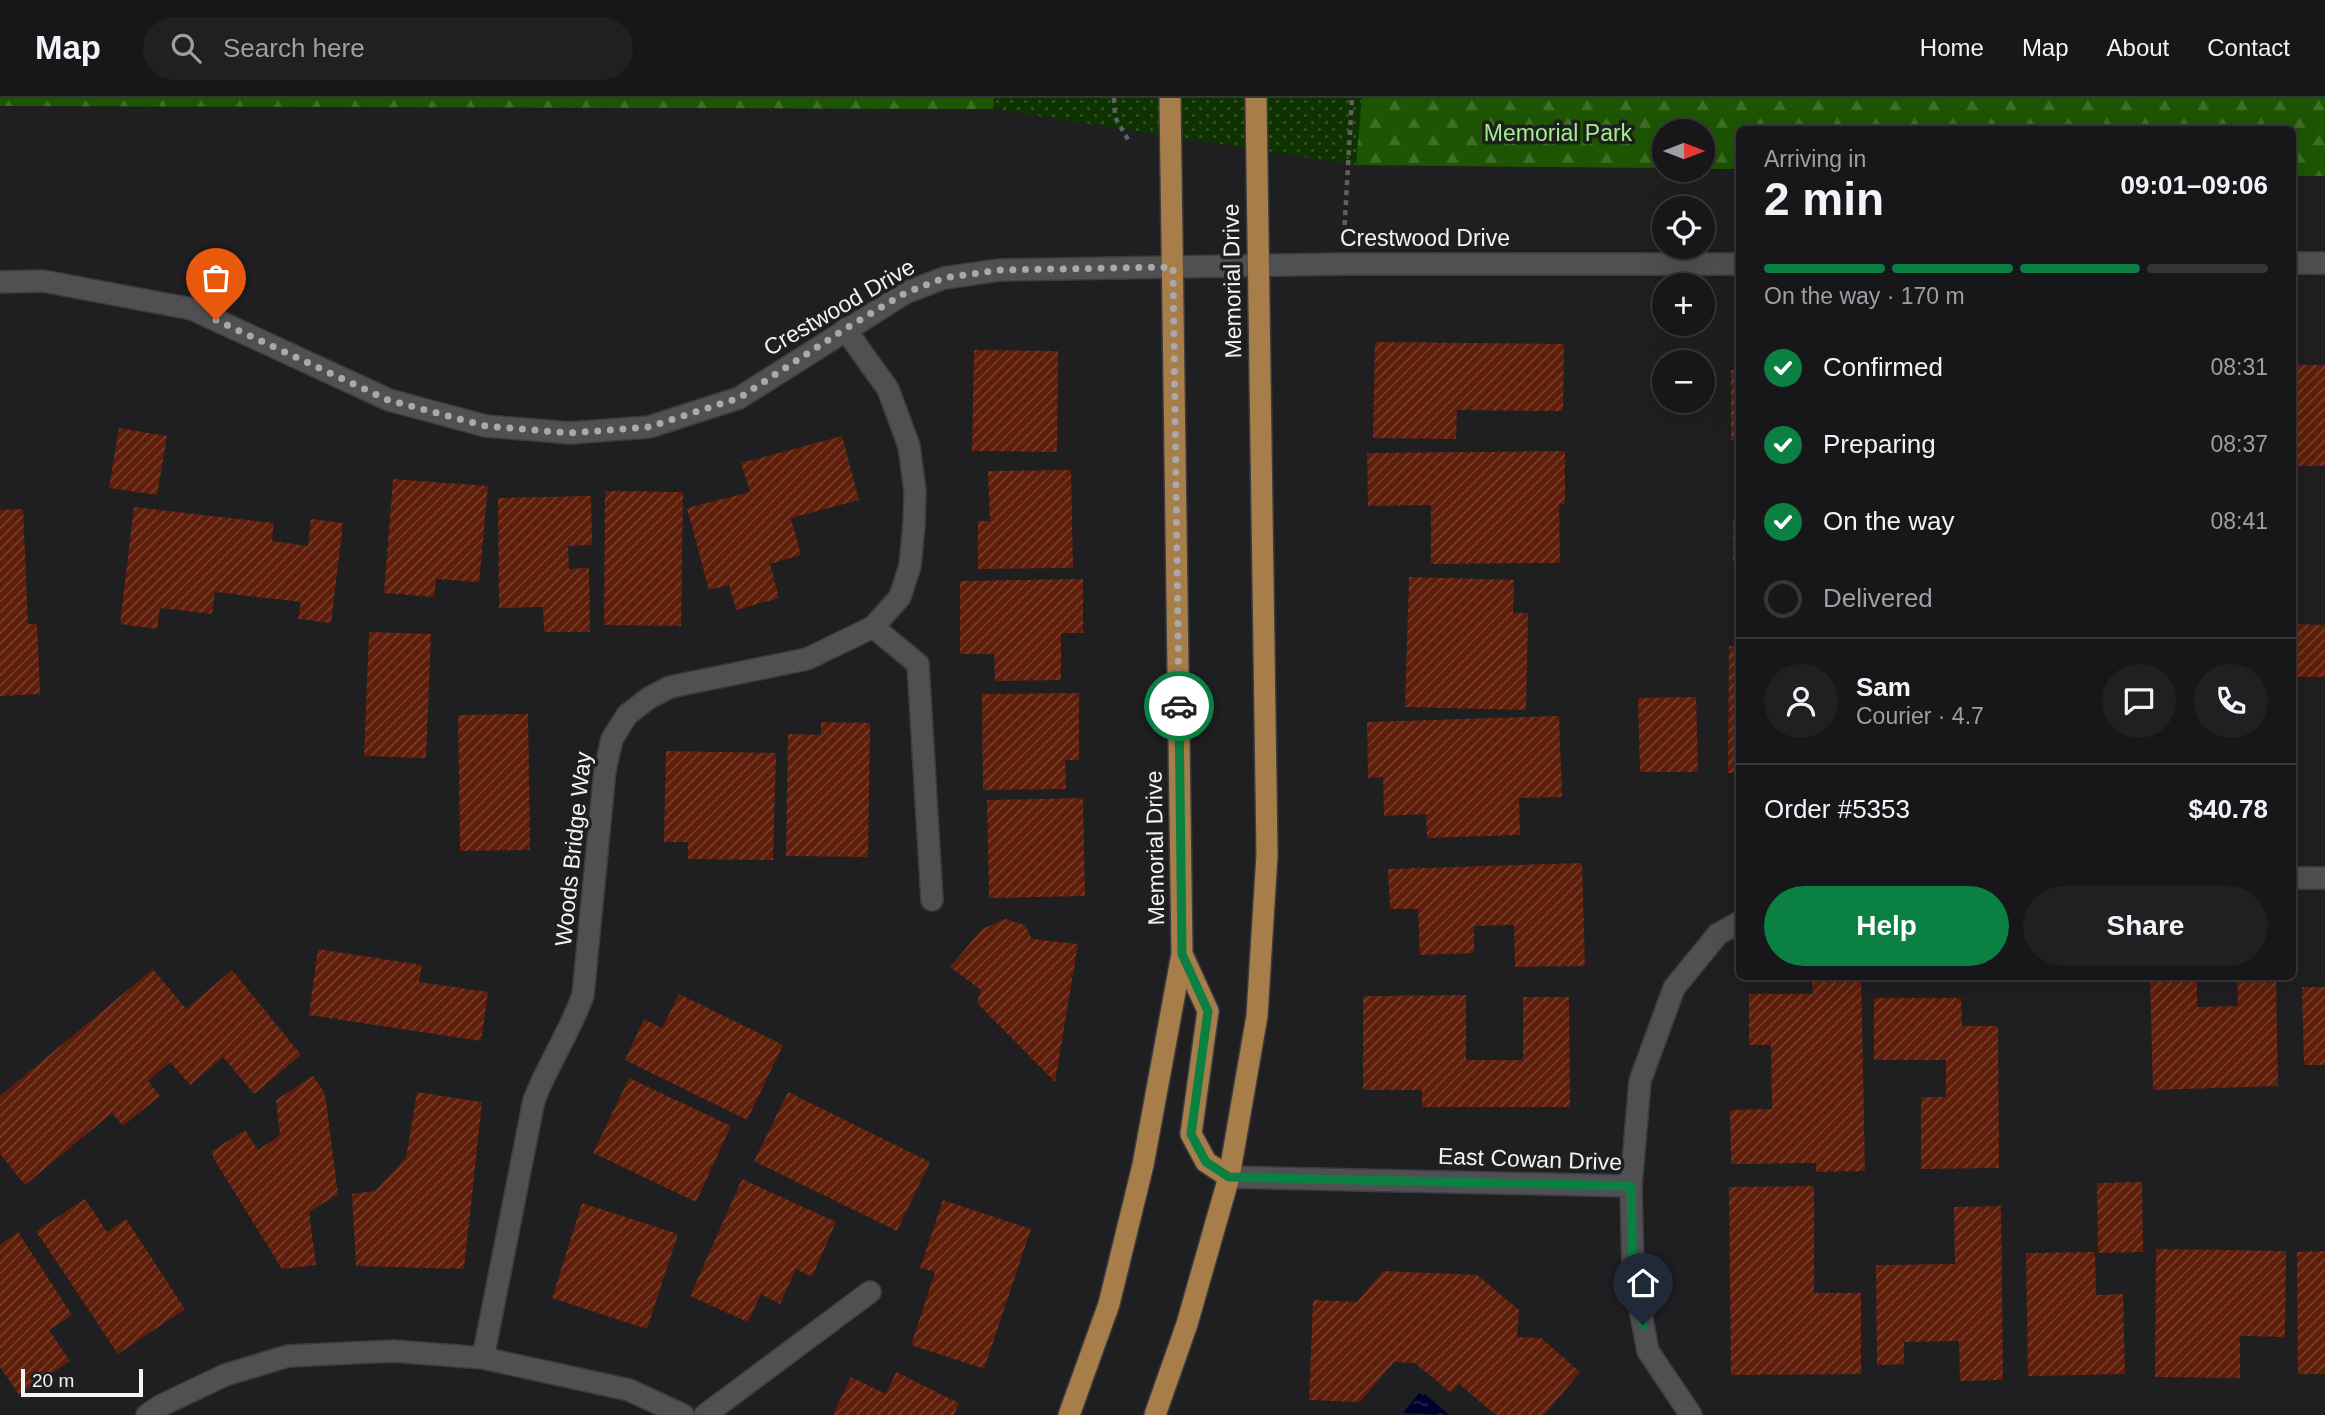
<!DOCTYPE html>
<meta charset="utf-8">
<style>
:root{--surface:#171619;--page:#201f22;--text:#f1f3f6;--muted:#9e9fa2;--line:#363538;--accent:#0b8043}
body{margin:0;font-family:Helvetica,sans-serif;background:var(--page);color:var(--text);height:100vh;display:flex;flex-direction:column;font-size:26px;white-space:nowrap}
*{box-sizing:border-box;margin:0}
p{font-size:23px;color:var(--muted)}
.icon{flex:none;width:38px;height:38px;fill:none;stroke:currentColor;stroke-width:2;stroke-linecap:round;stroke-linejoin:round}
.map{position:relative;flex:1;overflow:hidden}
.panel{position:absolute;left:1736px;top:28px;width:560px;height:854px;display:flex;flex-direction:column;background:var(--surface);border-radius:10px;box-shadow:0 7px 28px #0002,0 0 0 2px var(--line)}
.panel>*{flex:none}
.needle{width:46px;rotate:90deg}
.tools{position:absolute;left:1652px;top:21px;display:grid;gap:14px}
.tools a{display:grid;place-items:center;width:63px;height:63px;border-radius:50%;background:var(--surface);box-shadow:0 7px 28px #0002,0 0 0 2px var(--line);font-size:35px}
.scale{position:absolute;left:21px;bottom:18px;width:122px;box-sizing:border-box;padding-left:7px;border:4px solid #f3f2f4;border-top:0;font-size:19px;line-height:24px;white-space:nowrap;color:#f3f2f4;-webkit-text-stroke:5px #1f1e21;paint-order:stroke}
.pin{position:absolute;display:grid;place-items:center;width:60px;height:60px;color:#fff;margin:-72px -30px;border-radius:50% 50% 50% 0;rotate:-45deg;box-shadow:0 0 7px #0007}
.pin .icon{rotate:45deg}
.courier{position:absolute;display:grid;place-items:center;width:70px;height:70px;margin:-35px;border:5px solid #0b8043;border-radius:50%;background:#fff;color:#222;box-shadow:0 2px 9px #0007}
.summary em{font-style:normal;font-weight:600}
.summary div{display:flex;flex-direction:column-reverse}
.summary{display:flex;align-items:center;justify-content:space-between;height:119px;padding:0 28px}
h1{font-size:46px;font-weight:600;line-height:52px}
.bar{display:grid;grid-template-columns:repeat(4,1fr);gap:10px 7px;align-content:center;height:84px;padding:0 28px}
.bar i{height:9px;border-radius:5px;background:var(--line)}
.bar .current{background:var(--accent)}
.bar p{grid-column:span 4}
.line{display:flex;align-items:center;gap:18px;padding:0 28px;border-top:2px solid var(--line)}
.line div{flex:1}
.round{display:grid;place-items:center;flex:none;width:74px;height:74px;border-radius:37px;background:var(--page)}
ol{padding:0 28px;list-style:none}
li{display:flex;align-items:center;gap:21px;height:77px}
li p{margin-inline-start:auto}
li .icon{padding:7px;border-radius:50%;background:var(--accent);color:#fff;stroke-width:4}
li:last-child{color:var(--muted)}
li i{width:38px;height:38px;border:4px solid var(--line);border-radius:50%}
.primary-button{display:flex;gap:14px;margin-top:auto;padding:14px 28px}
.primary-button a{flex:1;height:80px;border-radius:42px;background:var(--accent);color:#fff;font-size:28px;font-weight:600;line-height:80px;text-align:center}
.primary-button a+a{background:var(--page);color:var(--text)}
header{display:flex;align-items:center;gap:42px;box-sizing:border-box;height:98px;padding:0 35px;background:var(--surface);border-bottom:2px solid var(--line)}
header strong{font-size:33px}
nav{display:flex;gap:38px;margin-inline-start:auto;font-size:24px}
.search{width:490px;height:63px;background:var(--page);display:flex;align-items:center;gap:18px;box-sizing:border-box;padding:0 24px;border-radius:38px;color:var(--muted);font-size:26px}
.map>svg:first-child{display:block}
.green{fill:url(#green-dots)}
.forest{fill:url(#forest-firs)}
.water{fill:url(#water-ripples)}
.building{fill:url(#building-hatch)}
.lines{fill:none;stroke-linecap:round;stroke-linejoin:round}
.minor-casing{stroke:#3c3b3d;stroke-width:24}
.major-casing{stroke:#3c3b3d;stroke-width:24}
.path{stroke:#605f61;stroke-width:4.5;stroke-dasharray:5 5;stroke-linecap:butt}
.minor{stroke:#504f52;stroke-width:21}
.major{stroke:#a77d4a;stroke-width:21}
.done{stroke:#a9a8aa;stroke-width:7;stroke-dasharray:0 12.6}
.route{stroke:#0b8043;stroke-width:9}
.labels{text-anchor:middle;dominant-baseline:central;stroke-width:7;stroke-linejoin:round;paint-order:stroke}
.park-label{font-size:23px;fill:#a0ed89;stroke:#1f1e21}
.street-label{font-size:23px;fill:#f3f2f4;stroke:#1f1e21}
</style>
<header>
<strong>Map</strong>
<div class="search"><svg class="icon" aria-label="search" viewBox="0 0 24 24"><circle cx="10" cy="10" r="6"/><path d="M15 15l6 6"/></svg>Search here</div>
<nav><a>Home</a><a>Map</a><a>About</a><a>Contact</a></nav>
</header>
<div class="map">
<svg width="2325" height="1317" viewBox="0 0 2325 1317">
<defs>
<pattern id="green-dots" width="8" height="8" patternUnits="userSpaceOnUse" patternTransform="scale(1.75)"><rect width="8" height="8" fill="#0e3301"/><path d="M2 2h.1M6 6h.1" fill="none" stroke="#325127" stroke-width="1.8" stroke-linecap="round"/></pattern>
<pattern id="forest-firs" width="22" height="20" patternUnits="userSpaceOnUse" patternTransform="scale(1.75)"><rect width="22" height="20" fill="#1d5503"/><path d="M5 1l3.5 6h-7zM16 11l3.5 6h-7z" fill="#3e6e28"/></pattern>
<pattern id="water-ripples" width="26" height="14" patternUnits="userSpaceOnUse" patternTransform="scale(1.75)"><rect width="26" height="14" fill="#00002f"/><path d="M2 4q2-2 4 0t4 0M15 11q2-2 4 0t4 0" fill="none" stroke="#26264e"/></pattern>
<pattern id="building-hatch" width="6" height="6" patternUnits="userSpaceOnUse" patternTransform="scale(1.75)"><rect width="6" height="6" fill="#5e1e09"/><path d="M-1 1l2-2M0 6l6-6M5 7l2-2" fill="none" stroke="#763f2d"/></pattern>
</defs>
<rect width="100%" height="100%" fill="#1f1e21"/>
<!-- green -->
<path class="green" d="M 0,0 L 2325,0 L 2325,78 L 2293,78 L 2292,32 L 1740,32 L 1739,71 L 1703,71 L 1703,33 L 1664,33 L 1664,70 L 1356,67 L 993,11 L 0,8 Z"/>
<!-- forest -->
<path class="forest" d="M 0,0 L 994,0 L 993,11 L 0,8 Z
M 1362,0 L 2325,0 L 2325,78 L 2293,78 L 2292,32 L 1740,32 L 1739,71 L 1703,71 L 1703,33 L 1664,33 L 1664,70 L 1356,67 Z"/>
<!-- water -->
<path class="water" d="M 1419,1295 L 1423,1298 L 1425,1296 L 1449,1317 L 1403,1315 Z"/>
<!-- building -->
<path class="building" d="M 1375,244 L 1564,246 L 1563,313 L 1457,312 L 1456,341 L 1373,340 Z
M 974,252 L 1058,253 L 1057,354 L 972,353 Z
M 2297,267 L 2325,267 L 2325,368 L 2298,368 Z
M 1731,272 L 1740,272 L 1740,342 L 1731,342 Z
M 119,330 L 167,338 L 157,397 L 109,390 Z
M 842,338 L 859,402 L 791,420 L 801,457 L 770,466 L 779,500 L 736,512 L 729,487 L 709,492 L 687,410 L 750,394 L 741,365 Z
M 1565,353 L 1565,406 L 1559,406 L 1560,465 L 1431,466 L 1431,407 L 1368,408 L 1367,355 Z
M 1071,372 L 1073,470 L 978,471 L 978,423 L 990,423 L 988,373 Z
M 393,381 L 488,388 L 479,484 L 436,481 L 434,499 L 384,495 Z
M 605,393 L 683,394 L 681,528 L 604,527 Z
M 591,398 L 592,447 L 568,448 L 569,471 L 589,470 L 590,534 L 544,534 L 543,509 L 499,510 L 498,400 Z
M 134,409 L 274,425 L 272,443 L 308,448 L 311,421 L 343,425 L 331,525 L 298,521 L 301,504 L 215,494 L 212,516 L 160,510 L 157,531 L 120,526 Z
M 23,411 L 28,526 L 37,526 L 40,596 L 0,598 L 0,412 Z
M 1733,422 L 1740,422 L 1740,463 L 1733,463 Z
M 1409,479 L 1514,482 L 1513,515 L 1528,515 L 1526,612 L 1405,609 Z
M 1083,481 L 1083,535 L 1061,535 L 1061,582 L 995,583 L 994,556 L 960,556 L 960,483 Z
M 2293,526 L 2325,527 L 2325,579 L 2292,579 Z
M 369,534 L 431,536 L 426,660 L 364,658 Z
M 1729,548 L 1740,548 L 1740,675 L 1728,675 Z
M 1079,595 L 1079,662 L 1065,662 L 1066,691 L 983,692 L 982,596 Z
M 1696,599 L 1698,674 L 1640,674 L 1638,600 Z
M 528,616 L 530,752 L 460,753 L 458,617 Z
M 1559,618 L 1562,699 L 1519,700 L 1520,737 L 1427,740 L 1426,716 L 1384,718 L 1383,679 L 1368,680 L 1367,624 Z
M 821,624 L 870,625 L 868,759 L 786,758 L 788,636 L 821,637 Z
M 666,653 L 776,655 L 773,762 L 688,761 L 688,744 L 664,744 Z
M 1083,700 L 1085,798 L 989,800 L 987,702 Z
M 1582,765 L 1585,868 L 1515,869 L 1514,827 L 1474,828 L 1474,855 L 1420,857 L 1418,811 L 1390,811 L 1388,771 Z
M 1005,821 L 1025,827 L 1032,841 L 1078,846 L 1055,984 L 977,905 L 981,892 L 950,869 L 982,831 Z
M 318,851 L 422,867 L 419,884 L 488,894 L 481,943 L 309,917 Z
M 153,871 L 186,911 L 232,872 L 301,957 L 254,996 L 223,959 L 190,987 L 170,964 L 148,983 L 160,998 L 123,1028 L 112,1015 L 25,1087 L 0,1056 L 0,998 Z
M 1861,878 L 1865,1073 L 1816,1074 L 1816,1065 L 1731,1066 L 1730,1012 L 1772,1011 L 1771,947 L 1749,947 L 1749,896 L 1813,896 L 1812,880 Z
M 2150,878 L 2197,878 L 2197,909 L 2238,908 L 2237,878 L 2276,878 L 2278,988 L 2153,992 Z
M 2302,889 L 2325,889 L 2325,967 L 2304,967 Z
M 679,896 L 783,947 L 747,1022 L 625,962 L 644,921 L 662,930 Z
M 1466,897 L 1466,962 L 1523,962 L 1523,899 L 1569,899 L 1570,1009 L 1422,1009 L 1422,992 L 1363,992 L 1363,898 Z
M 1874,900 L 1961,900 L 1962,928 L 1998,928 L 1999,1070 L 1921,1071 L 1921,999 L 1946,999 L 1946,962 L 1874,962 Z
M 313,978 L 325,996 L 338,1096 L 309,1114 L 316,1167 L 282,1171 L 214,1061 L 212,1053 L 245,1032 L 258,1052 L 280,1037 L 276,1002 Z
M 629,980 L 731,1028 L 696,1104 L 593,1055 Z
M 417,994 L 482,1004 L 464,1171 L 356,1168 L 352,1096 L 375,1093 L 406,1060 Z
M 788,994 L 930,1064 L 897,1133 L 754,1063 Z
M 742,1081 L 836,1124 L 812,1179 L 796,1171 L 780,1206 L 761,1196 L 748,1224 L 690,1198 Z
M 2142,1084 L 2143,1154 L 2098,1155 L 2097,1085 Z
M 1814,1088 L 1814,1195 L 1861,1195 L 1861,1276 L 1731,1277 L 1729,1089 Z
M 85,1101 L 107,1134 L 126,1121 L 185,1211 L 118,1256 L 36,1133 Z
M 943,1102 L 1031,1131 L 984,1271 L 911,1247 L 935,1174 L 920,1170 Z
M 582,1105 L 678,1136 L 647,1231 L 552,1200 Z
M 2001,1108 L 2003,1282 L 1960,1283 L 1959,1243 L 1904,1244 L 1904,1266 L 1877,1267 L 1876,1167 L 1955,1166 L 1954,1109 Z
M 18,1134 L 72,1217 L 49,1232 L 70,1263 L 19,1297 L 0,1269 L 0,1147 Z
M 2156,1151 L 2286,1153 L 2285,1239 L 2240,1238 L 2240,1280 L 2155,1279 Z
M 2325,1153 L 2325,1276 L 2298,1276 L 2297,1154 Z
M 2095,1154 L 2096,1197 L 2123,1196 L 2125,1276 L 2028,1278 L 2026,1155 Z
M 1383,1173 L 1477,1177 L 1519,1212 L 1517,1239 L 1541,1240 L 1580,1274 L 1544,1317 L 1496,1317 L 1459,1286 L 1451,1295 L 1415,1265 L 1394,1264 L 1360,1304 L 1309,1302 L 1313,1202 L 1357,1204 Z
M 896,1274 L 959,1305 L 954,1317 L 833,1317 L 851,1279 L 886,1296 Z"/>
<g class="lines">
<defs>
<path id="minor" d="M 2292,165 L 2325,165
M 0,184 L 43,183 L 192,211 L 389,302 L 486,328 L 570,335 L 649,329 L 739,300 L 905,195 L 944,180 L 1000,172 L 1344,166 L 1740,166
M 873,529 L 918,566 L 932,802
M 2292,780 L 2325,780
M 1229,1079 L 1631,1088
M 483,1260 L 534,1002 C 548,966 570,934 583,897 L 605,672 L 612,641 L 627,617 L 649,600 L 670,589 L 807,561 L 873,529 L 900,499 L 910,468 L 914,426 L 915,393 L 909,348 L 888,291 L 845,231
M 147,1317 L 160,1308 L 225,1277 L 288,1258 L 393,1253 L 483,1260 L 629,1292 L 683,1317
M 705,1317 L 870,1194
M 1691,1317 L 1648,1253 L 1633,1174 L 1631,1088 L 1640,983 L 1674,890 L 1718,836 L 1740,824"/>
<path id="major" d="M 1182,856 L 1208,913 L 1191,1036 L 1206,1064 L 1229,1079
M 1069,1317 L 1109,1206 L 1143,1067 L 1182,856 L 1170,0
M 1155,1317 L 1187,1226 L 1229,1079 L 1257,918 L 1267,757 L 1256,0"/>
</defs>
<!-- minor casing -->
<use href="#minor" class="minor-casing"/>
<!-- major casing -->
<use href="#major" class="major-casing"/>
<!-- path -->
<path class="path" d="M 1114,0 L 1115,19 L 1130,45
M 1344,137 L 1352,0"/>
<!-- minor -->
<use href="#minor" class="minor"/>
<!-- major -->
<use href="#major" class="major"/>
</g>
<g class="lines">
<!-- done -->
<path class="done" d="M 216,222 L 388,302 L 486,328 L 570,335 L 649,329 L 739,300 L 845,231 L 905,195 L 944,180 L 1000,172 L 1173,169 L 1179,608"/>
<!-- route -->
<path class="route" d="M 1179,608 L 1182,856 L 1208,913 L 1191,1036 L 1206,1064 L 1229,1079 L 1631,1088 L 1633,1174 L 1643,1227"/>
</g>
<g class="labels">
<!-- park labels -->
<g class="park-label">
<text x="1558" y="35">Memorial Park</text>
</g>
<!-- street labels -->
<g class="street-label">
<text x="1425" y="140">Crestwood Drive</text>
<text transform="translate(1232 183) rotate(-91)">Memorial Drive</text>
<text transform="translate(839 209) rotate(-30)">Crestwood Drive</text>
<text transform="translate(1155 750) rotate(-91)">Memorial Drive</text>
<text transform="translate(573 751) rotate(-84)">Woods Bridge Way</text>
<text transform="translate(1530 1061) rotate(2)">East Cowan Drive</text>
</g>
</g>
</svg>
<div class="tools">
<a><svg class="needle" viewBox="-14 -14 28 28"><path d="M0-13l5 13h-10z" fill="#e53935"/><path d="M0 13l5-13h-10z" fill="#9e9fa2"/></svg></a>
<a><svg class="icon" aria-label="locate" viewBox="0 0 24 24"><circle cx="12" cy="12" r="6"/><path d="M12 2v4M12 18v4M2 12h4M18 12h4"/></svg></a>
<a>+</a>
<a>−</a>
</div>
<div class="scale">20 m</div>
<div class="pin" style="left:216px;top:222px;background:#ea580c"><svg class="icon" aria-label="bag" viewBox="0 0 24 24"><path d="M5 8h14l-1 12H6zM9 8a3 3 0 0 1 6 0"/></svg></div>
<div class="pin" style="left:1643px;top:1227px;background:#1f2937"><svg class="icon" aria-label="home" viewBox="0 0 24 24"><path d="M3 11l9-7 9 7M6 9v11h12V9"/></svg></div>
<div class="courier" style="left:1179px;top:608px"><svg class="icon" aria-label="car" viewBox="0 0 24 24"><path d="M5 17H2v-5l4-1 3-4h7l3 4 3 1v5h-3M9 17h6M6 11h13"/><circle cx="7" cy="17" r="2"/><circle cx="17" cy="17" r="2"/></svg></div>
<section class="panel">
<div class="summary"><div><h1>2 min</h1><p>Arriving in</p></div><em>09:01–09:06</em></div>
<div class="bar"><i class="current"></i><i class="current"></i><i class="current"></i><i></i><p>On the way · 170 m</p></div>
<ol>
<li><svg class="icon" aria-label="check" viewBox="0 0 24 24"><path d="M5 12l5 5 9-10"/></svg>Confirmed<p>08:31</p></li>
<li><svg class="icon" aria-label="check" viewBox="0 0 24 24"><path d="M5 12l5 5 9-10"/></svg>Preparing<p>08:37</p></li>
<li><svg class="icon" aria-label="check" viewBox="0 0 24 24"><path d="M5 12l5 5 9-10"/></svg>On the way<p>08:41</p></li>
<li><i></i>Delivered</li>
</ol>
<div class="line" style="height:126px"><a class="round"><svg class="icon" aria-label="person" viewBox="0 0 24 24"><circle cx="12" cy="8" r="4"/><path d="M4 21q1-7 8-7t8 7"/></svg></a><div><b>Sam</b><p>Courier · 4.7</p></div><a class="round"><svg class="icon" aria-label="chat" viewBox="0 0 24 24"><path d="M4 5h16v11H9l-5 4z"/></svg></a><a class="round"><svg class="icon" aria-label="phone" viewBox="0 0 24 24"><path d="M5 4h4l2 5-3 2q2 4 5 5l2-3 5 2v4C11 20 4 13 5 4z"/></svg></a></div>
<div class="line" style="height:91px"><div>Order #5353</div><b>$40.78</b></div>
<div class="primary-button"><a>Help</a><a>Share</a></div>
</section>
</div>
